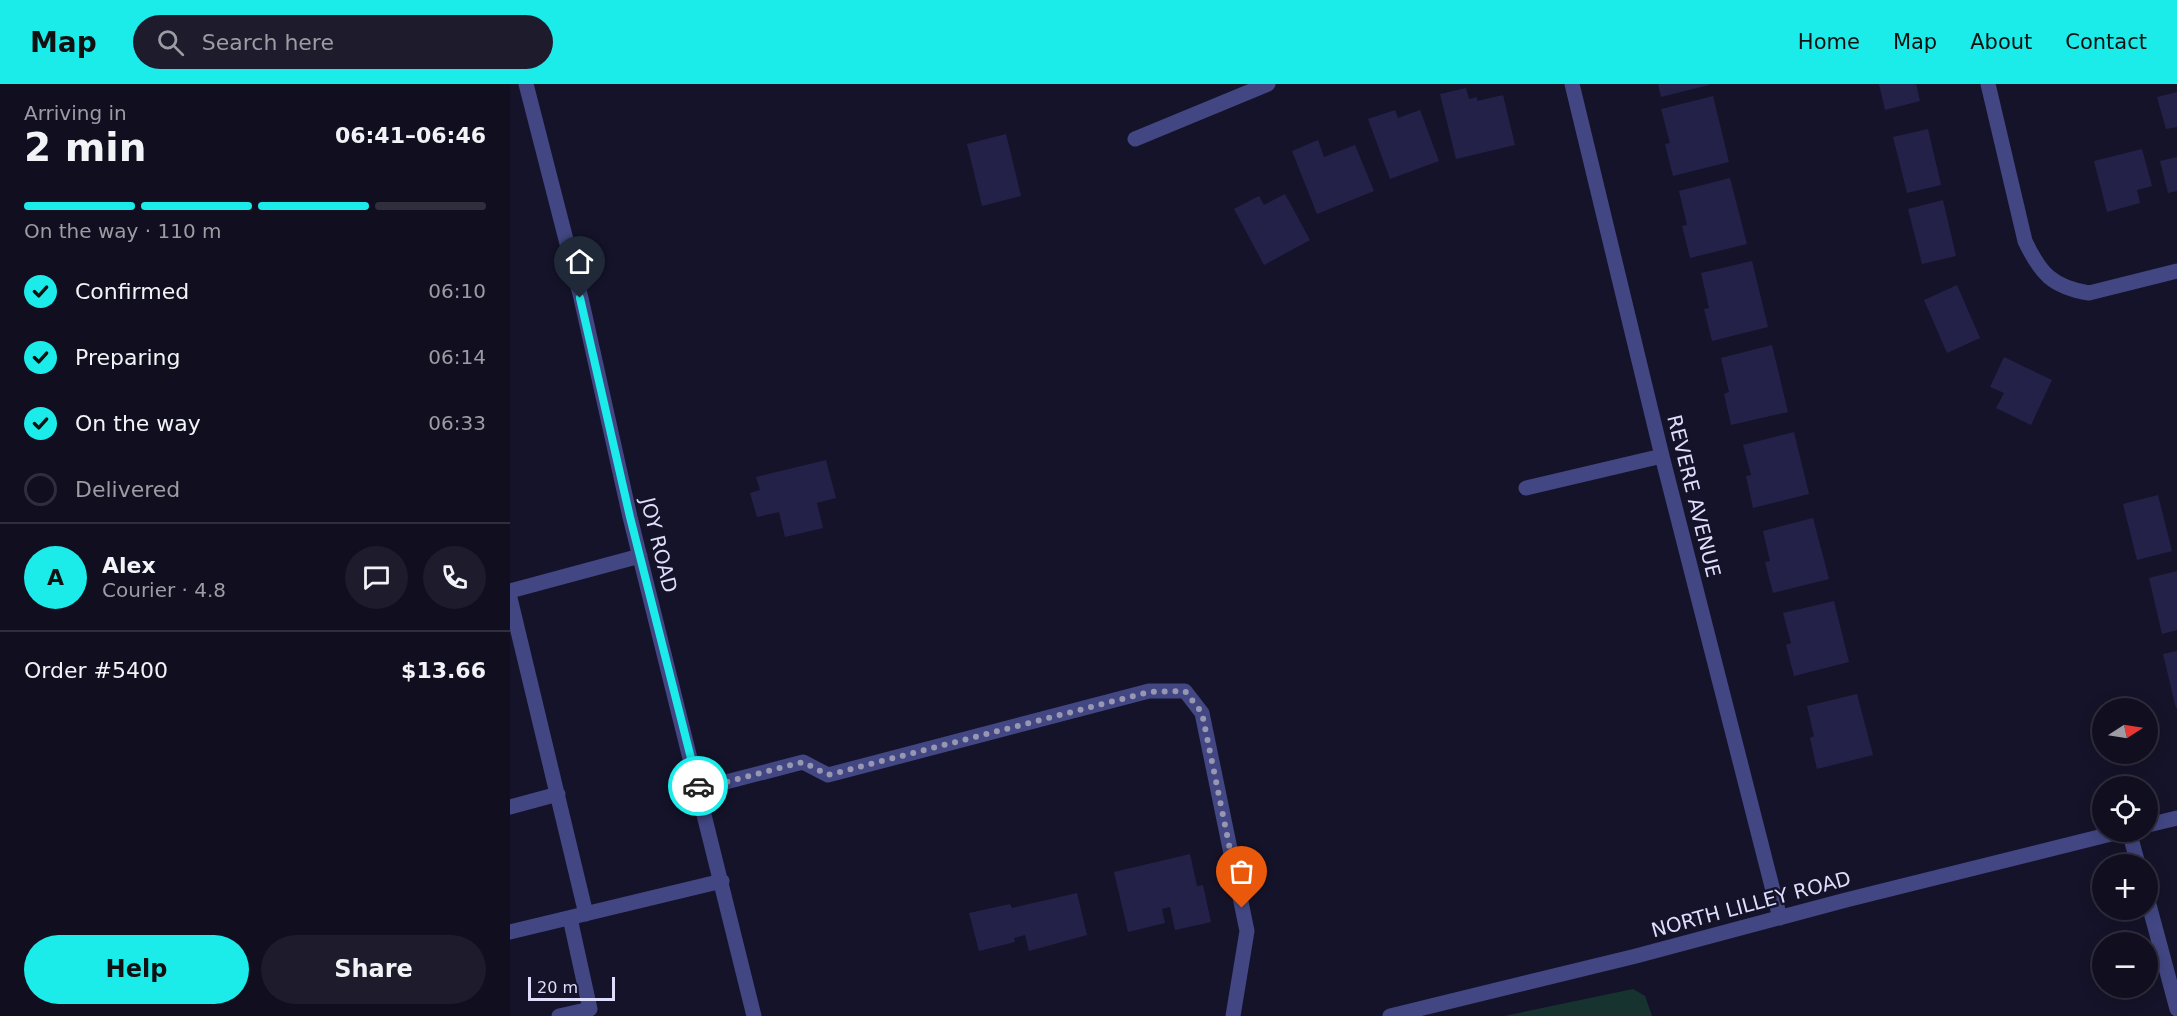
<!DOCTYPE html>
<meta charset="utf-8">
<style>
:root{--surface:#100e1f;--page:#1e1c2c;--text:#f1f3f6;--muted:#9c9ca4;--line:#302e3d;--accent:#1becea}
body{margin:0;font-family:"DejaVu Sans",sans-serif;background:var(--page);color:var(--text);height:100vh;display:flex;flex-direction:column;font-size:22px;white-space:nowrap}
*{box-sizing:border-box;margin:0}
p{font-size:20px;color:var(--muted)}
.icon{flex:none;width:33px;height:33px;fill:none;stroke:currentColor;stroke-width:2;stroke-linecap:round;stroke-linejoin:round}
.map{position:relative;flex:1;overflow:hidden}
.drawer{display:flex;flex-direction:column;background:var(--surface);width:510px}
.drawer>*{flex:none}
.needle{width:39px;rotate:78deg}
.tools{position:absolute;left:1582px;top:614px;display:grid;gap:12px}
.tools a{display:grid;place-items:center;width:66px;height:66px;border-radius:50%;background:var(--surface);box-shadow:0 3px 15px #0003,0 0 0 2px var(--line);font-size:30px}
.scale{position:absolute;left:18px;bottom:15px;width:87px;box-sizing:border-box;padding-left:6px;border:3px solid #dedefc;border-top:0;font-size:16px;line-height:21px;white-space:nowrap;color:#dedefc;-webkit-text-stroke:4px #151329;paint-order:stroke}
.pin{position:absolute;display:grid;place-items:center;width:51px;height:51px;color:#fff;margin:-62px -26px;border-radius:50% 50% 50% 0;rotate:-45deg;box-shadow:0 0 6px #0007}
.pin .icon{rotate:45deg}
.courier{position:absolute;display:grid;place-items:center;width:60px;height:60px;margin:-30px;border:4px solid #1becea;border-radius:50%;background:#fff;color:#222;box-shadow:0 2px 8px #0007}
.headline em{font-style:normal;font-weight:800}
.headline div{display:flex;flex-direction:column-reverse}
.headline{display:flex;align-items:center;justify-content:space-between;height:102px;padding:0 24px}
h1{font-size:39px;font-weight:800;line-height:45px}
.bar{display:grid;grid-template-columns:repeat(4,1fr);gap:9px 6px;align-content:center;height:72px;padding:0 24px}
.bar i{height:8px;border-radius:4px;background:var(--line)}
.bar .current{background:var(--accent)}
.bar p{grid-column:span 4}
.line{display:flex;align-items:center;gap:15px;padding:0 24px;border-top:2px solid var(--line)}
.line div{flex:1}
.round{display:grid;place-items:center;flex:none;width:63px;height:63px;border-radius:32px;background:var(--page)}
ol{padding:0 24px;list-style:none}
li{display:flex;align-items:center;gap:18px;height:66px}
li p{margin-inline-start:auto}
li .icon{padding:6px;border-radius:50%;background:var(--accent);color:#111;stroke-width:4}
li:last-child{color:var(--muted)}
li i{width:33px;height:33px;border:3px solid var(--line);border-radius:50%}
.cta{display:flex;gap:12px;margin-top:auto;padding:12px 24px}
.cta a{flex:1;height:69px;border-radius:36px;background:var(--accent);color:#111;font-size:24px;font-weight:800;line-height:69px;text-align:center}
.cta a+a{background:var(--page);color:var(--text)}
header{display:flex;align-items:center;gap:36px;box-sizing:border-box;height:84px;padding:0 30px;background:var(--accent);color:#111}
header strong{font-size:28px}
nav{display:flex;gap:33px;margin-inline-start:auto;font-size:21px}
.search{width:420px;height:54px;background:var(--page);display:flex;align-items:center;gap:15px;box-sizing:border-box;padding:0 21px;border-radius:33px;color:var(--muted);font-size:22px}
main{display:flex;flex:1;min-height:0}
.map>svg:first-child{display:block}
.green{fill:#17332f}
.building{fill:#242149}
.lines{fill:none;stroke-linecap:round;stroke-linejoin:round}
.minor{stroke:#424784;stroke-width:15}
.done{stroke:#9897b2;stroke-width:6;stroke-dasharray:0 10.8}
.route{stroke:#1becea;stroke-width:8}
.labels{text-anchor:middle;dominant-baseline:central;stroke-width:5;stroke-linejoin:round;paint-order:stroke}
.street-label{font-size:20px;fill:#dedefc;stroke:#151329}
</style>
<header>
<strong>Map</strong>
<div class="search"><svg class="icon" aria-label="search" viewBox="0 0 24 24"><circle cx="10" cy="10" r="6"/><path d="M15 15l6 6"/></svg>Search here</div>
<nav><a>Home</a><a>Map</a><a>About</a><a>Contact</a></nav>
</header>
<main>
<section class="drawer">
<div class="headline"><div><h1>2 min</h1><p>Arriving in</p></div><em>06:41–06:46</em></div>
<div class="bar"><i class="current"></i><i class="current"></i><i class="current"></i><i></i><p>On the way · 110 m</p></div>
<ol>
<li><svg class="icon" aria-label="check" viewBox="0 0 24 24"><path d="M5 12l5 5 9-10"/></svg>Confirmed<p>06:10</p></li>
<li><svg class="icon" aria-label="check" viewBox="0 0 24 24"><path d="M5 12l5 5 9-10"/></svg>Preparing<p>06:14</p></li>
<li><svg class="icon" aria-label="check" viewBox="0 0 24 24"><path d="M5 12l5 5 9-10"/></svg>On the way<p>06:33</p></li>
<li><i></i>Delivered</li>
</ol>
<div class="line" style="height:108px"><b class="round" style="background:var(--accent);color:#111">A</b><div><b>Alex</b><p>Courier · 4.8</p></div><a class="round"><svg class="icon" aria-label="chat" viewBox="0 0 24 24"><path d="M4 5h16v11H9l-5 4z"/></svg></a><a class="round"><svg class="icon" aria-label="phone" viewBox="0 0 24 24"><path d="M5 4h4l2 5-3 2q2 4 5 5l2-3 5 2v4C11 20 4 13 5 4z"/></svg></a></div>
<div class="line" style="height:78px"><div>Order #5400</div><b>$13.66</b></div>
<div class="cta"><a>Help</a><a>Share</a></div>
</section>
<div class="map">
<svg width="1667" height="932" viewBox="0 0 1667 932">
<rect width="100%" height="100%" fill="#151329"/>
<!-- green -->
<path class="green" d="M 1123,905 L 1135,912 L 1142,932 L 994,932 Z"/>
<!-- building -->
<path class="building" d="M 1148,0 L 1199,0 L 1199,1 L 1151,13 Z
M 1369,0 L 1406,0 L 1410,17 L 1375,26 Z
M 956,4 L 959,15 L 967,13 L 967,17 L 993,11 L 1005,61 L 946,75 L 930,10 Z
M 1667,8 L 1667,43 L 1656,45 L 1647,13 Z
M 1203,12 L 1219,78 L 1163,92 L 1155,60 L 1160,59 L 1151,25 Z
M 885,26 L 888,34 L 910,26 L 929,77 L 880,95 L 858,35 Z
M 1418,45 L 1431,101 L 1397,109 L 1383,53 Z
M 496,50 L 511,112 L 472,122 L 457,60 Z
M 808,56 L 814,73 L 845,61 L 864,107 L 807,130 L 782,67 Z
M 1632,65 L 1642,102 L 1627,106 L 1630,119 L 1597,128 L 1584,77 Z
M 1667,73 L 1667,107 L 1658,109 L 1650,77 Z
M 1220,94 L 1237,160 L 1180,174 L 1172,142 L 1177,141 L 1169,107 Z
M 775,110 L 800,156 L 754,181 L 724,125 L 749,112 L 754,121 Z
M 1433,116 L 1446,172 L 1412,180 L 1398,125 Z
M 1242,177 L 1258,243 L 1202,257 L 1194,225 L 1199,224 L 1191,189 Z
M 1447,201 L 1470,254 L 1437,269 L 1414,216 Z
M 1262,261 L 1278,328 L 1221,341 L 1214,310 L 1219,308 L 1211,274 Z
M 1494,273 L 1542,296 L 1521,341 L 1486,324 L 1494,309 L 1480,303 Z
M 1284,348 L 1299,410 L 1243,424 L 1236,392 L 1241,391 L 1233,361 Z
M 316,376 L 326,414 L 307,419 L 313,444 L 275,453 L 269,428 L 247,433 L 240,409 L 250,406 L 246,393 Z
M 1648,411 L 1662,467 L 1627,476 L 1613,420 Z
M 1303,434 L 1319,495 L 1263,509 L 1255,478 L 1260,477 L 1253,447 Z
M 1667,487 L 1667,546 L 1652,550 L 1639,494 Z
M 1324,517 L 1339,578 L 1284,592 L 1276,561 L 1281,559 L 1273,529 Z
M 1667,567 L 1667,624 L 1666,624 L 1653,570 Z
M 1347,610 L 1363,671 L 1307,685 L 1300,654 L 1304,652 L 1297,622 Z
M 680,770 L 687,802 L 693,801 L 701,838 L 665,846 L 660,823 L 652,825 L 655,839 L 618,848 L 604,788 Z
M 567,809 L 577,851 L 519,867 L 515,851 L 504,854 L 505,858 L 469,867 L 459,829 L 500,820 L 502,824 Z"/>
<g class="lines">
<!-- minor -->
<path class="minor" d="M 16,0 L 71,214 L 120,433 L 244,932
M 1062,0 L 1152,372 L 1270,834
M 1478,0 L 1515,157 C 1530,189 1542,203 1579,209 L 1667,187
M 625,55 L 758,0
M 1016,404 L 1152,372
M 0,507 L 130,472
M 0,514 L 76,830
M 189,705 L 293,678 L 318,691 L 639,607 L 675,607 L 692,629 L 737,847 L 723,932
M 0,723 L 48,710
M 1638,741 L 1667,734
M 1619,747 L 1628,780
M 1638,817 L 1667,925
M 0,848 L 212,797
M 49,932 L 80,925 L 60,834
M 880,932 L 1126,872 L 1336,816 L 1613,747"/>
</g>
<g class="lines">
<!-- done -->
<path class="done" d="M 188,702 L 189,705 L 293,678 L 318,691 L 639,608 L 675,607 L 692,629 L 732,824"/>
<!-- route -->
<path class="route" d="M 70,214 L 120,433 L 188,702"/>
</g>
<g class="labels">
<!-- street labels -->
<g class="street-label">
<text transform="translate(1184 412) rotate(76)">REVERE AVENUE</text>
<text transform="translate(149 461) rotate(76)">JOY ROAD</text>
<text transform="translate(1241 820) rotate(-15)">NORTH LILLEY ROAD</text>
</g>
</g>
</svg>
<div class="tools">
<a><svg class="needle" viewBox="-14 -14 28 28"><path d="M0-13l5 13h-10z" fill="#e53935"/><path d="M0 13l5-13h-10z" fill="#9c9ca4"/></svg></a>
<a><svg class="icon" aria-label="locate" viewBox="0 0 24 24"><circle cx="12" cy="12" r="6"/><path d="M12 2v4M12 18v4M2 12h4M18 12h4"/></svg></a>
<a>+</a>
<a>−</a>
</div>
<div class="scale">20 m</div>
<div class="pin" style="left:732px;top:824px;background:#ea580c"><svg class="icon" aria-label="bag" viewBox="0 0 24 24"><path d="M5 8h14l-1 12H6zM9 8a3 3 0 0 1 6 0"/></svg></div>
<div class="pin" style="left:70px;top:214px;background:#1f2937"><svg class="icon" aria-label="home" viewBox="0 0 24 24"><path d="M3 11l9-7 9 7M6 9v11h12V9"/></svg></div>
<div class="courier" style="left:188px;top:702px"><svg class="icon" aria-label="car" viewBox="0 0 24 24"><path d="M5 17H2v-5l4-1 3-4h7l3 4 3 1v5h-3M9 17h6M6 11h13"/><circle cx="7" cy="17" r="2"/><circle cx="17" cy="17" r="2"/></svg></div>
</div>
</main>
